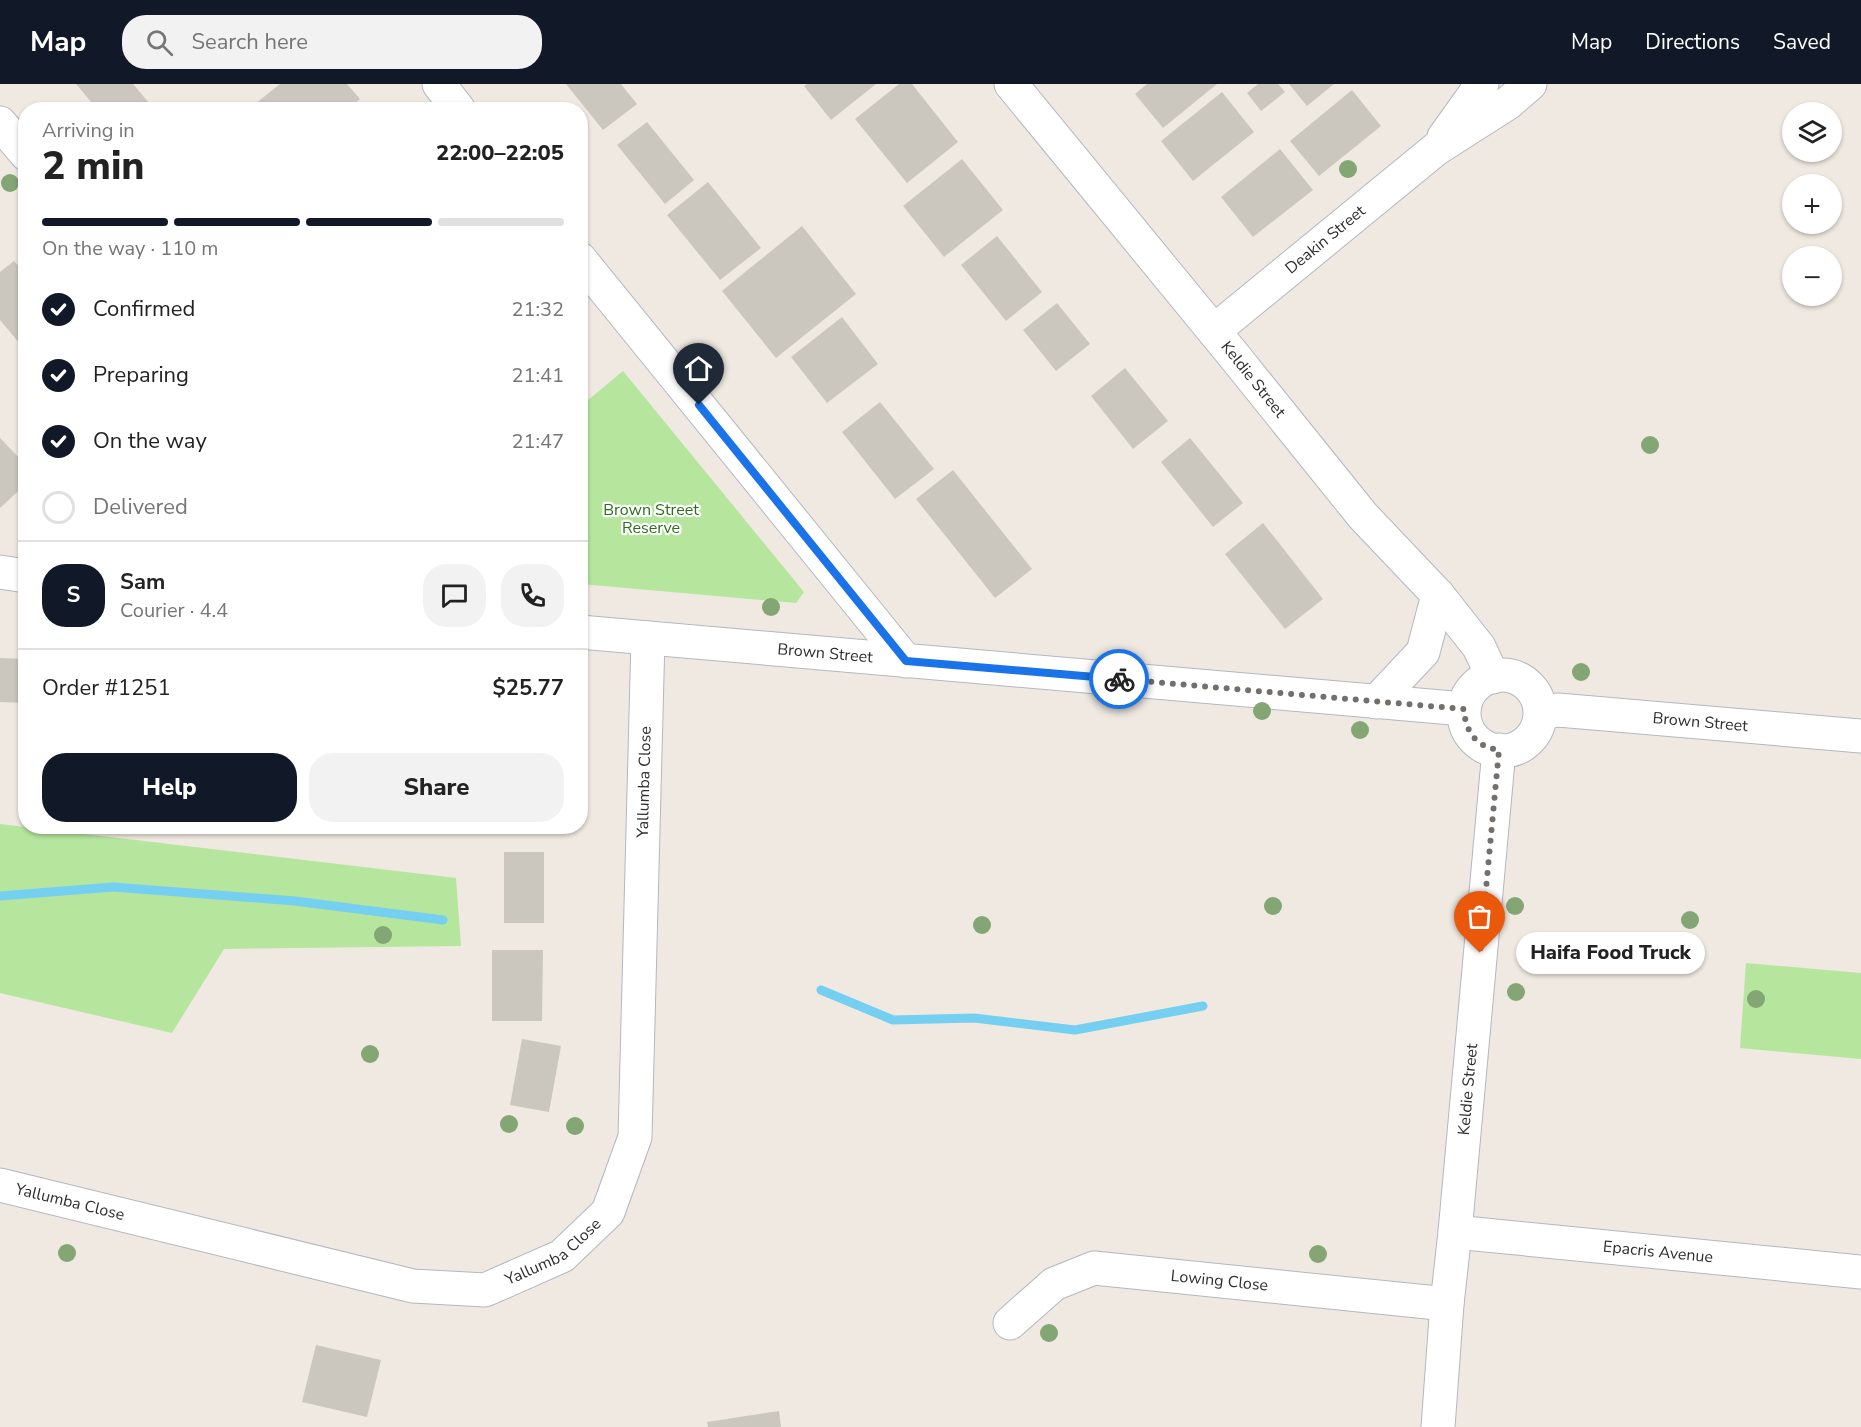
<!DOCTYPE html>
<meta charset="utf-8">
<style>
:root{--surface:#fff;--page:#f2f2f2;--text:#222;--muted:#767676;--line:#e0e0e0;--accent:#111827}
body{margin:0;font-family:"Nunito Sans",sans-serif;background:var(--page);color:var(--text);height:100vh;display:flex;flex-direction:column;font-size:22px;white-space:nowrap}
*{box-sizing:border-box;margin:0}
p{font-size:20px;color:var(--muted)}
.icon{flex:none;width:33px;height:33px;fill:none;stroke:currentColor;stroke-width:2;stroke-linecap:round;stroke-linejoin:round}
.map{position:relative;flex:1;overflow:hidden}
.panel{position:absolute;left:18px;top:18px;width:570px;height:732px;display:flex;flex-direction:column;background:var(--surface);border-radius:24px;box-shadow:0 2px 4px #0004}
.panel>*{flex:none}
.controls{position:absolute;left:1782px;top:18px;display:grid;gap:12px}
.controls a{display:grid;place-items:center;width:60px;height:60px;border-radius:50%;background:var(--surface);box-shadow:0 2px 4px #0004;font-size:30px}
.pin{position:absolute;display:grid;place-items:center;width:51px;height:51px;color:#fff;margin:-62px -26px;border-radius:50% 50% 50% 0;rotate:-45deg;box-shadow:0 0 6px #0007}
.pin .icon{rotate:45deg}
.courier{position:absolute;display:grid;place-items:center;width:60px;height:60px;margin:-30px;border:4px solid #1a73e8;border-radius:50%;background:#fff;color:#222;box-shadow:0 2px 8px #0007}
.bubble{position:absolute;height:42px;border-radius:21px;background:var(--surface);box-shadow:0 2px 4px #0004;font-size:20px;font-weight:800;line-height:42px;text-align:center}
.headline em{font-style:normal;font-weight:800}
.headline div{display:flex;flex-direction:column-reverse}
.headline{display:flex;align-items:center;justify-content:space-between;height:102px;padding:0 24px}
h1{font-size:39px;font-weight:800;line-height:45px}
.bar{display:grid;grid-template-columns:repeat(4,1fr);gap:9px 6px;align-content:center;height:72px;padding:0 24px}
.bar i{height:8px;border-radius:4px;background:var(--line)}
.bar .active{background:var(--accent)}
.bar p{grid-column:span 4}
.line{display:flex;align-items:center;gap:15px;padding:0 24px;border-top:2px solid var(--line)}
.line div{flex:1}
.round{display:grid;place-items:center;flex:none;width:63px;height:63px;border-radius:24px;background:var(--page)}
ol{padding:0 24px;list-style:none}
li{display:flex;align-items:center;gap:18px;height:66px}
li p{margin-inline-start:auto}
li .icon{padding:6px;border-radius:50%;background:var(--accent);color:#fff;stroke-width:4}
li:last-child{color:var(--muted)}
li i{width:33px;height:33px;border:3px solid var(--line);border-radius:50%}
.action{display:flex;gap:12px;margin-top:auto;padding:12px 24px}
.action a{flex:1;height:69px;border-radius:24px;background:var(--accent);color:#fff;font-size:24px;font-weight:800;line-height:69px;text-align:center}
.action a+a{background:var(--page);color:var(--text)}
header{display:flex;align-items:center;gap:36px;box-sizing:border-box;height:84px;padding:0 30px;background:var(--accent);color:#fff}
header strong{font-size:28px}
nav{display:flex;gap:33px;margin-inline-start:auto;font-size:21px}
.search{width:420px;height:54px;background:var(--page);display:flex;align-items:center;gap:15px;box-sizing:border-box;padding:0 21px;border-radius:24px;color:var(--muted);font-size:22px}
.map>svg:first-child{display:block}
.green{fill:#b6e59e}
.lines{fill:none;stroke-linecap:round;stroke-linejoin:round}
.stream{stroke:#75cff0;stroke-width:9}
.building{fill:#cbc7bf}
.minor-casing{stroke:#b4b7c1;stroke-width:35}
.minor{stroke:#fff;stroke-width:33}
.tree{fill:#84a574}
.done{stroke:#726f6d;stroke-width:6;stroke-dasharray:0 10.8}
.route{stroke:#1a73e8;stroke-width:8}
.labels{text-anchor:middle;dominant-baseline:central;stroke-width:4.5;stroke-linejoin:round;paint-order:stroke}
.street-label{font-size:16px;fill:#2e2e2e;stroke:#fff}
.park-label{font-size:16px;fill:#2c6e1b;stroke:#fff}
</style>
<header>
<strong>Map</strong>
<div class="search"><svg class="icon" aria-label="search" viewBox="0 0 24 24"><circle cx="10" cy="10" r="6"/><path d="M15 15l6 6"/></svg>Search here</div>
<nav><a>Map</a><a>Directions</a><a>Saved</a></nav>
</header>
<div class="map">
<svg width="1861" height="1343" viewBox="0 0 1861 1343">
<rect width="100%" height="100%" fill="#efe9e1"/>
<!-- green -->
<path class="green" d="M 623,287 L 804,508 L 796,519 L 581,500 L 581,322 Z
M 0,740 L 456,794 L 461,862 L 224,865 L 172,949 L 0,909 Z
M 1746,879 L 1861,889 L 1861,975 L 1740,964 Z"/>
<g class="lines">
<!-- stream -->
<path class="stream" d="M 0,812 L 113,803 L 295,817 L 443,836
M 821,906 L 893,936 L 974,934 L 1075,946 L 1203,922"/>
</g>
<!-- building -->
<path class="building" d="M 76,0 L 133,0 L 155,26 L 98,26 Z
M 280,0 L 347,0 L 360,15 L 347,26 L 260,26 L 255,20 Z
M 566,0 L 621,0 L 637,20 L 603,46 Z
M 807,0 L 876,0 L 831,36 L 804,2 Z
M 899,0 L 912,0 L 958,58 L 907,99 L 855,35 Z
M 1147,0 L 1217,0 L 1163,44 L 1135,10 Z
M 1258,0 L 1278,0 L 1285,8 L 1261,27 L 1247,9 Z
M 1289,0 L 1334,0 L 1307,22 Z
M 1352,6 L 1381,42 L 1319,92 L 1290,57 Z
M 1222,8 L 1254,48 L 1193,97 L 1161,57 Z
M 647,38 L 694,96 L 665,120 L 617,61 Z
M 1280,65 L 1313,106 L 1253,153 L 1221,113 Z
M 962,75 L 1003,126 L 944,173 L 903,122 Z
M 708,98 L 761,164 L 720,196 L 667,131 Z
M 802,142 L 856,210 L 776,274 L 722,207 Z
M 997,152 L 1042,208 L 1006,237 L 961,181 Z
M 14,177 L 26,190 L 26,267 L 0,236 L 0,188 Z
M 1057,219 L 1090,260 L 1056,287 L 1023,246 Z
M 842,233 L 878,280 L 827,319 L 791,273 Z
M 1125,284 L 1168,337 L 1133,365 L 1091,312 Z
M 880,318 L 934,385 L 895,415 L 842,348 Z
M 0,354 L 26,381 L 26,400 L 0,424 Z
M 1190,354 L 1243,419 L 1213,443 L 1161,378 Z
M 953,386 L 1032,485 L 995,514 L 916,415 Z
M 1263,439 L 1323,515 L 1285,545 L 1225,470 Z
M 0,574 L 26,575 L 26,619 L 0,618 Z
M 504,768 L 544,768 L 544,839 L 504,839 Z
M 492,866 L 543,866 L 542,937 L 492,937 Z
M 522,955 L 561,962 L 549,1028 L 510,1021 Z
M 316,1261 L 381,1276 L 367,1333 L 302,1318 Z
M 779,1327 L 781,1343 L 708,1343 L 707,1338 Z"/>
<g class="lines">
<defs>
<g id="minor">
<path d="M 439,0 L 459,26"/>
<path id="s1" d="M 1011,0 L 1235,273 L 1363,432 L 1438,511 L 1479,563 L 1493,593"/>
<path d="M 0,39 L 26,70"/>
<path d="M 1444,53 L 1482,0"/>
<path d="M 580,175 L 906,577"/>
<path id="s2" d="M 1214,247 L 1436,65 L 1508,19 L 1530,0"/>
<path d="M 0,488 L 26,492"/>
<path id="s3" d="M 580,548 L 1464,625"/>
<circle cx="1502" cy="629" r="38"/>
<path d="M 1376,618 L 1423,568 L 1438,511"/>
<path id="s4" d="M 1541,629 L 1558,626 L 1861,652"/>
<path id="s5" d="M 0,1101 L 413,1202 L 485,1206 L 562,1172 L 608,1128 L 635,1053 L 648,554"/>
<path id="s6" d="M 1455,1148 L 1861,1188"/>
<path id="s7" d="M 1010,1239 L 1054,1200 L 1094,1184 L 1447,1220"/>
<path id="s8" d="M 1438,1343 L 1447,1220 L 1455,1148 L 1499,666"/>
</g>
</defs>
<!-- minor casing -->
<use href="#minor" class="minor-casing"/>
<!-- minor -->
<use href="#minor" class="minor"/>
</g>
<!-- trees -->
<g class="tree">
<circle cx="1348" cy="85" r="9"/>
<circle cx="10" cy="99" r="9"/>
<circle cx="1650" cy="361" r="9"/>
<circle cx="771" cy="523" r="9"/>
<circle cx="1581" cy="588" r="9"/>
<circle cx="1262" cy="627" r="9"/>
<circle cx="1360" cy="646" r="9"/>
<circle cx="1273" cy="822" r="9"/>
<circle cx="1515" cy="822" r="9"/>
<circle cx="1690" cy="836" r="9"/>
<circle cx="982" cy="841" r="9"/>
<circle cx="383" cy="851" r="9"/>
<circle cx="1516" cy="908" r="9"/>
<circle cx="1756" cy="915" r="9"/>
<circle cx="370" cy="970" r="9"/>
<circle cx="509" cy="1040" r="9"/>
<circle cx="575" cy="1042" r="9"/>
<circle cx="67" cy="1169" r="9"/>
<circle cx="1318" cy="1170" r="9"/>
<circle cx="1049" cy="1249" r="9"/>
</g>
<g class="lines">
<!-- done -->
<path class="done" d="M 1119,595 L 1464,625 C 1465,647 1476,663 1499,666 L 1480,869"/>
<!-- route -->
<path class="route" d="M 699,321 L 906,577 L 1119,595"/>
</g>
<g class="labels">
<!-- street labels -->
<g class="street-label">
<text stroke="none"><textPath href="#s2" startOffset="144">Deakin Street</textPath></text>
<text stroke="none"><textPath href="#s1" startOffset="382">Keldie Street</textPath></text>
<text stroke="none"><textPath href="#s3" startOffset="246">Brown Street</textPath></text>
<text stroke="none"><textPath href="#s4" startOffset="160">Brown Street</textPath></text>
<text stroke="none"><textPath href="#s5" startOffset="1080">Yallumba Close</textPath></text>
<text stroke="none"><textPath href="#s8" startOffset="339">Keldie Street</textPath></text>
<text stroke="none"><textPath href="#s5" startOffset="72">Yallumba Close</textPath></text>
<text stroke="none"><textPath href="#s5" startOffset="576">Yallumba Close</textPath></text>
<text stroke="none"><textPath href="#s6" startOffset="204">Epacris Avenue</textPath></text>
<text stroke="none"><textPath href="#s7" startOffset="228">Lowing Close</textPath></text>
</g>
<!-- park labels -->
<g class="park-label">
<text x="651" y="426">Brown Street<tspan x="651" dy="18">Reserve</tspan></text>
</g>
</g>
</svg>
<div class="controls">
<a><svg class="icon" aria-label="layers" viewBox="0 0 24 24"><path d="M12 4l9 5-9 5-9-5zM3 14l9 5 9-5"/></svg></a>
<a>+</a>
<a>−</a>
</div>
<div class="pin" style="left:1480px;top:869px;background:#ea580c"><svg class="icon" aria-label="bag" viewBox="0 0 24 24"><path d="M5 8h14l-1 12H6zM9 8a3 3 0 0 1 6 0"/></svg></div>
<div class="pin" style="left:699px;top:321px;background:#1f2937"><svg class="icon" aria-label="home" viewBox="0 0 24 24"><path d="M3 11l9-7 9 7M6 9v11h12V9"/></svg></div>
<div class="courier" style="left:1119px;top:595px"><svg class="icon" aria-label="bike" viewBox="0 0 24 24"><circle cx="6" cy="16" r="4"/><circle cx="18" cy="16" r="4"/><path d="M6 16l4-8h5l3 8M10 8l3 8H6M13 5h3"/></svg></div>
<div class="bubble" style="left:1516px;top:848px;width:189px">Haifa Food Truck</div>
<section class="panel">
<div class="headline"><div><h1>2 min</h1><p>Arriving in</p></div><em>22:00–22:05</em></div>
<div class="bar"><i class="active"></i><i class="active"></i><i class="active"></i><i></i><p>On the way · 110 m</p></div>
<ol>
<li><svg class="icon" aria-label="check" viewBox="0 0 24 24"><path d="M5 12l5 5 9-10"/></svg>Confirmed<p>21:32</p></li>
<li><svg class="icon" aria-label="check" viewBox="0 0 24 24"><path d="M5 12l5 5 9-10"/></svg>Preparing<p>21:41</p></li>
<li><svg class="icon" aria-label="check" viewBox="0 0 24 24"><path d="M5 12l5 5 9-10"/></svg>On the way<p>21:47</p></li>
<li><i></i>Delivered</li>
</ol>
<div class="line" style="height:108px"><b class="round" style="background:var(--accent);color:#fff">S</b><div><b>Sam</b><p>Courier · 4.4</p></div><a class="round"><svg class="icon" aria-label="chat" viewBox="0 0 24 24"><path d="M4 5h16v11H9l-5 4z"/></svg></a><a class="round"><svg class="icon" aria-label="phone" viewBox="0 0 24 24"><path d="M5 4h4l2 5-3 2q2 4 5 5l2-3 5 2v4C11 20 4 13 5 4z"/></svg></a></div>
<div class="line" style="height:78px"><div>Order #1251</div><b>$25.77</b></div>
<div class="action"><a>Help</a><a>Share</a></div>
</section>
</div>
